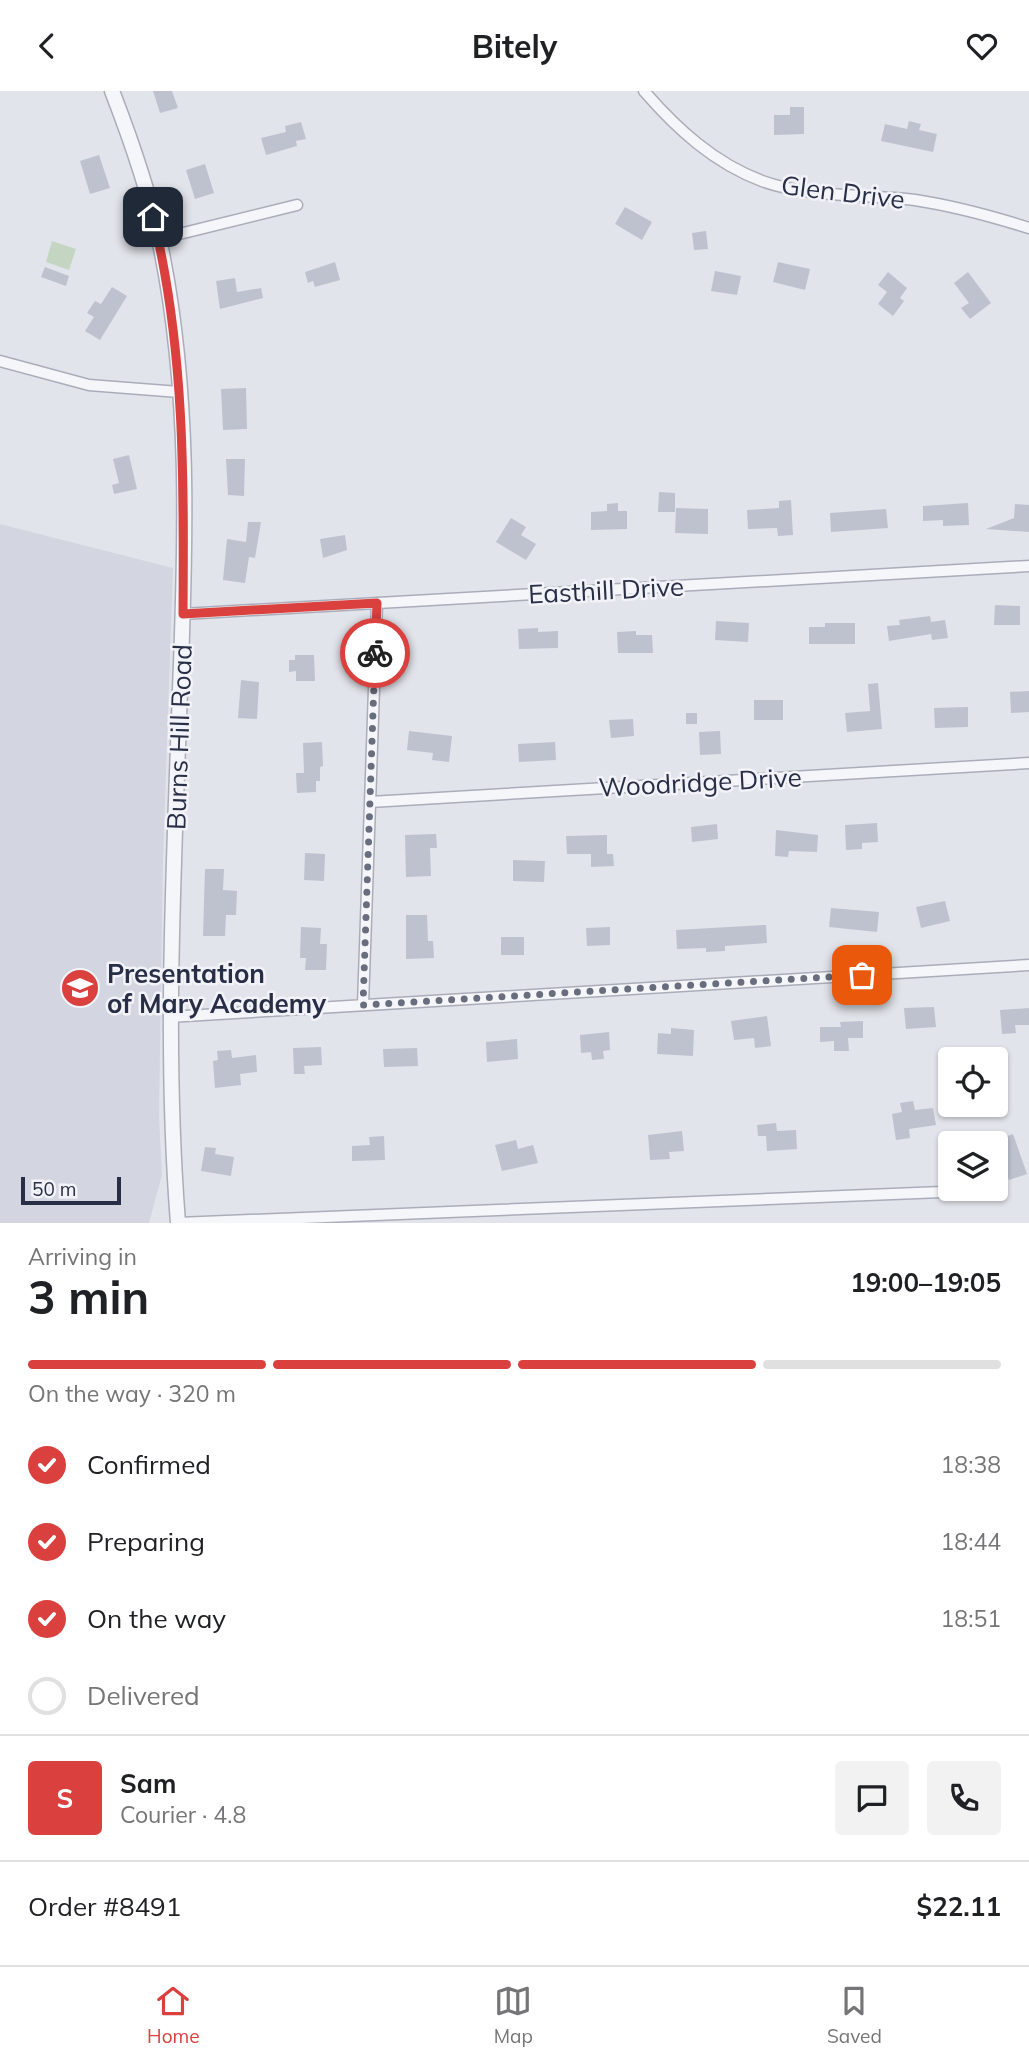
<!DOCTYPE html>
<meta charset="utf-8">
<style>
:root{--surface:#fff;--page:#f2f2f2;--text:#202124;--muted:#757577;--line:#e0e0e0;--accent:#da403d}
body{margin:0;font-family:Mulish,sans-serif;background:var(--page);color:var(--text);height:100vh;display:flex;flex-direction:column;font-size:26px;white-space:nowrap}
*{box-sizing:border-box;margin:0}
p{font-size:23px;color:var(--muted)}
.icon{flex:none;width:38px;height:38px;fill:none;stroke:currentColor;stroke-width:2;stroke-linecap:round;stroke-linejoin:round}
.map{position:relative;height:1132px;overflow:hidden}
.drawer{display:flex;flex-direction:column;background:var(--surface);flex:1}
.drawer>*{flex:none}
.tools{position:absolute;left:938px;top:956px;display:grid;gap:14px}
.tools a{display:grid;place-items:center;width:70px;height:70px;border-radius:7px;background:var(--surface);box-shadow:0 2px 5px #0004;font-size:35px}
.scale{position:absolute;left:21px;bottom:18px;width:100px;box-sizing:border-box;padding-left:7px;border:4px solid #282e45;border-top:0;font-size:19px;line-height:24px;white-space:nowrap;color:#282e45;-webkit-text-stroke:5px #f2f3f8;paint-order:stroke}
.pin{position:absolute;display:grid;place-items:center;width:60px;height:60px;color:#fff;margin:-30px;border-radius:14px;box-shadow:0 4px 10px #0006}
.courier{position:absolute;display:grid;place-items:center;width:70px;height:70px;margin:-35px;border:5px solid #da403d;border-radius:50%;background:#fff;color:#222;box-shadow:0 2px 9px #0007}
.summary em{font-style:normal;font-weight:700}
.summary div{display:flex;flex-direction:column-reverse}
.summary{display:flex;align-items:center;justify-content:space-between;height:119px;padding:0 28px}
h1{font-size:46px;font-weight:700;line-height:52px}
.bar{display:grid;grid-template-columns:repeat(4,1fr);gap:10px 7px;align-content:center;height:84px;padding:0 28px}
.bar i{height:9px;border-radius:5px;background:var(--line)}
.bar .on{background:var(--accent)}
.bar p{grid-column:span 4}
.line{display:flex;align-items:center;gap:18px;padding:0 28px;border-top:2px solid var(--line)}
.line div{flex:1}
.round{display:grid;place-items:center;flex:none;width:74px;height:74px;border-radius:7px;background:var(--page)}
ol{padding:0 28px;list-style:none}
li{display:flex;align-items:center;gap:21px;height:77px}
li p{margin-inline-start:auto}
li .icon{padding:7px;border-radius:50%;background:var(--accent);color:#fff;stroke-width:4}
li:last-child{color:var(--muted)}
li i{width:38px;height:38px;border:4px solid var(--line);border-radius:50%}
header{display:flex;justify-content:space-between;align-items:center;height:91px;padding:0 28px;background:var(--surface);font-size:32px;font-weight:700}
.menu{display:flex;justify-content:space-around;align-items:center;height:98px;border-top:2px solid var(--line);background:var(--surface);font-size:19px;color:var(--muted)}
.menu a{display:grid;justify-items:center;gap:4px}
.menu .on{color:var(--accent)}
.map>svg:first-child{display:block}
.built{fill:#d3d6e1}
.green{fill:#c4d6c2}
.building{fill:#bec2cf}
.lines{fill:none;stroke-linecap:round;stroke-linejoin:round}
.minor-casing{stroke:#aaadb9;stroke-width:13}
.tertiary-casing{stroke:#aaadb9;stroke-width:17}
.minor{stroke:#f5f6f9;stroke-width:10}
.tertiary{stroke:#f5f6f9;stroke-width:14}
.done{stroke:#696e7f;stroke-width:7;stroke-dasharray:0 12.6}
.route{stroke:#da403d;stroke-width:9}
.labels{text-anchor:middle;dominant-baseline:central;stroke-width:5;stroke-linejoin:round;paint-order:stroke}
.street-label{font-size:26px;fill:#282e45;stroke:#f2f3f8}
.poi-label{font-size:26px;font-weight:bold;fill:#282e45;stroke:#f2f3f8;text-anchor:start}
</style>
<header><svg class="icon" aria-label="back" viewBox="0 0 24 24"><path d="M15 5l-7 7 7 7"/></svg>Bitely<svg class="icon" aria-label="heart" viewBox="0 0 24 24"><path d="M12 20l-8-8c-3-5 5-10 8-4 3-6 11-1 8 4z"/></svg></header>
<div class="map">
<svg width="1029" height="1132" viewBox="0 0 1029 1132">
<rect width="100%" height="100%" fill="#e2e4eb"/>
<!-- built -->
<path class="built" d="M 0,433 L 173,477 L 163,769 L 159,1024 L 162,1084 L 149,1132 L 0,1132 Z"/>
<!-- green -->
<path class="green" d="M 52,150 L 76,158 L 69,179 L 46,171 Z"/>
<!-- building -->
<path class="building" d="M 153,0 L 172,0 L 178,17 L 160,22 Z
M 790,16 L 804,16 L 804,43 L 774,44 L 774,24 L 790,24 Z
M 909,30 L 921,33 L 919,39 L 937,43 L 933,61 L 881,50 L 885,33 L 907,38 Z
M 301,31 L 306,48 L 296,50 L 297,55 L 266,64 L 261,47 L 286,41 L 285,35 Z
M 99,64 L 110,97 L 90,103 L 80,70 Z
M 205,73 L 214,102 L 195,108 L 186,79 Z
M 625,116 L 652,131 L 642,149 L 615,133 Z
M 706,140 L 708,158 L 694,159 L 692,142 Z
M 335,171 L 340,189 L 315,196 L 313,190 L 308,192 L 305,181 Z
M 778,171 L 810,178 L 805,199 L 773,191 Z
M 45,176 L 69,185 L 66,195 L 41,186 Z
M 715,180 L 741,185 L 737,204 L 711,200 Z
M 888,181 L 907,197 L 900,207 L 904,210 L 893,225 L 878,213 L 887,201 L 878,194 Z
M 968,181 L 991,212 L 970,228 L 961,217 L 969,212 L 954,192 Z
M 235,187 L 237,201 L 261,197 L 263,207 L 220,218 L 216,190 Z
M 112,196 L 127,205 L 100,249 L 85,240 L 94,226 L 87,222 L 95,210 L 101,213 Z
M 246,297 L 247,338 L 223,339 L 221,298 Z
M 129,364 L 137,398 L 114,403 L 112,394 L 119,392 L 113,368 Z
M 226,368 L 245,368 L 244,405 L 228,404 Z
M 659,401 L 675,402 L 675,421 L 658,421 Z
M 791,409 L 793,444 L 778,445 L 777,437 L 748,438 L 747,419 L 779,417 L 779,410 Z
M 618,412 L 618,420 L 627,420 L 627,438 L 591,439 L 591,421 L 607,420 L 607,413 Z
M 968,412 L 969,434 L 943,435 L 943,429 L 923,430 L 923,415 Z
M 1015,413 L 1029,414 L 1029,441 L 986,438 L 1014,427 Z
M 676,417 L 708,418 L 708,443 L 675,442 Z
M 886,418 L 888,437 L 831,441 L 830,422 Z
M 511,427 L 526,436 L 521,444 L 536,453 L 526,469 L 496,451 Z
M 248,431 L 261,431 L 255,467 L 249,466 L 245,492 L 223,489 L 227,448 L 246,451 Z
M 345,444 L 347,459 L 323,467 L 320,448 Z
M 995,514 L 1020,515 L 1020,534 L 994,534 Z
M 930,525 L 931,531 L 945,529 L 948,547 L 932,549 L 931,543 L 889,550 L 887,535 L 900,534 L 899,529 Z
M 716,530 L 749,532 L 748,551 L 715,549 Z
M 825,532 L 855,532 L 855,553 L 809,553 L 809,536 L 825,536 Z
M 538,537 L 538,541 L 558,540 L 558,557 L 519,558 L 518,538 Z
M 636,540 L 636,544 L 652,544 L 653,562 L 618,562 L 617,541 Z
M 295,564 L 314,564 L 315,590 L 296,590 L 296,580 L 289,581 L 289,569 L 295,569 Z
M 241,589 L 259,591 L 257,628 L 238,627 Z
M 878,592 L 882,638 L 847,641 L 845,622 L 870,620 L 868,593 Z
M 1029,600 L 1029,621 L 1011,622 L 1010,601 Z
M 754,609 L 783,609 L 783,629 L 754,629 Z
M 968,616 L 968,636 L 935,637 L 934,617 Z
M 686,622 L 697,622 L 697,633 L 686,633 Z
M 633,628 L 634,645 L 611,647 L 609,629 Z
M 409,640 L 452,645 L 449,671 L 432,669 L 433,662 L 407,659 Z
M 720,640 L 721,663 L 700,664 L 699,641 Z
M 322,651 L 323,675 L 320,676 L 320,690 L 316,690 L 316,701 L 297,702 L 296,682 L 304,682 L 303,652 Z
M 555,651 L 556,669 L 519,671 L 518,653 Z
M 877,732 L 878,751 L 862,752 L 862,758 L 846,759 L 845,734 Z
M 717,733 L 718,748 L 692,751 L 691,736 Z
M 776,739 L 818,744 L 817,761 L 789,760 L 788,766 L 775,765 Z
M 436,743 L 437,757 L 430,757 L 431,785 L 406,786 L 405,744 Z
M 607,744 L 607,763 L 613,763 L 614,775 L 591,776 L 591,763 L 567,763 L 566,745 Z
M 305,762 L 325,763 L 324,790 L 304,789 Z
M 513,769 L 545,770 L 544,791 L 513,790 Z
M 205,778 L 224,778 L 223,799 L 237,800 L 236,824 L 226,824 L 225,845 L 203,845 Z
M 945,810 L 950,830 L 921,837 L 916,816 Z
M 831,817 L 879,821 L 877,841 L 829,836 Z
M 406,824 L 427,824 L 428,850 L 433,850 L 434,867 L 406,868 Z
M 766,834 L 767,852 L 725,855 L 725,860 L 706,861 L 706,857 L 677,858 L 676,839 Z
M 301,836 L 321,837 L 320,853 L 327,853 L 326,879 L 305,879 L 306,867 L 300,867 Z
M 610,836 L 610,854 L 587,855 L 586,837 Z
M 501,846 L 524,846 L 524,864 L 501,864 Z
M 934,916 L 936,936 L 906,938 L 904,917 Z
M 1029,917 L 1029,934 L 1015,934 L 1016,942 L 1002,943 L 1000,919 Z
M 767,925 L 771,955 L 755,957 L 754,947 L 734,949 L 731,930 Z
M 863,930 L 863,947 L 848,947 L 849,960 L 834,960 L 834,950 L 820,951 L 820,936 L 841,936 L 840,931 Z
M 671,937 L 694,939 L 693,965 L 657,963 L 658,942 L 671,943 Z
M 609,941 L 610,959 L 603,960 L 604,968 L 592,969 L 591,961 L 581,962 L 580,944 Z
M 517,948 L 518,968 L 487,971 L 486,951 Z
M 321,956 L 322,974 L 304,975 L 305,983 L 294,983 L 293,957 Z
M 417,957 L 418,975 L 384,976 L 383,958 Z
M 231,959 L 232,967 L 256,964 L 257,981 L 240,983 L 241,994 L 215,997 L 213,970 L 218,969 L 217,960 Z
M 913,1010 L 915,1019 L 933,1017 L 936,1034 L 909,1038 L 910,1047 L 896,1049 L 892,1023 L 902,1021 L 900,1012 Z
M 776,1032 L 777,1040 L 796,1039 L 797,1058 L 767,1060 L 766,1045 L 758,1045 L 757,1034 Z
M 682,1040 L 684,1060 L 669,1061 L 670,1068 L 650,1069 L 648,1044 Z
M 1013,1043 L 1027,1083 L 1009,1089 L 1000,1063 L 1003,1062 L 999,1048 Z
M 384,1045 L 385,1069 L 352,1070 L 352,1055 L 370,1054 L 369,1046 Z
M 516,1049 L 518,1058 L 533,1054 L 538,1072 L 502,1080 L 495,1054 Z
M 205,1056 L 216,1057 L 215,1063 L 234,1066 L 231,1085 L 201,1080 Z"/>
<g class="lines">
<defs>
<path id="minor" d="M 644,0 C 677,38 714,72 762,90 C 809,107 865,103 915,109 C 954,115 991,125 1029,137
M 159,148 L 297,114
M 0,270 L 89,294 L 179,301
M 183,523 L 1029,475
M 370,711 L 1029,672
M 363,914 L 377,512
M 169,926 L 1029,874
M 178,1132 L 942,1101"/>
<path id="tertiary" d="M 112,0 C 131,49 148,97 159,148 C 191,296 186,448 180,599 C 174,777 164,954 178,1132"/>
</defs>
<!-- minor casing -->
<use href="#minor" class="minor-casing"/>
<!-- tertiary casing -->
<use href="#tertiary" class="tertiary-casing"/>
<!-- minor -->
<use href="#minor" class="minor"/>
<!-- tertiary -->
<use href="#tertiary" class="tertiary"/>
</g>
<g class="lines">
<!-- done -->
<path class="done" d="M 375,562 L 363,914 L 862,884"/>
<!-- route -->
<path class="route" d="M 153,126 C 185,257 184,389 183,523 L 377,512 L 375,562"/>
</g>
<!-- icons -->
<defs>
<symbol id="school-disc" viewBox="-11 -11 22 22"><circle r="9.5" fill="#da403d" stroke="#f2f3f8"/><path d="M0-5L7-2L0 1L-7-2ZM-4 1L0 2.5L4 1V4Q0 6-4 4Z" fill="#fff"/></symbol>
</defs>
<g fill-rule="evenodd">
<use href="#school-disc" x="58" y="875" width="44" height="44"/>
</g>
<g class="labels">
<!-- street labels -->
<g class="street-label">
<text transform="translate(843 101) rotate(7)">Glen Drive</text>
<text transform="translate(606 499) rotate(-3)">Easthill Drive</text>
<text transform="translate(179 646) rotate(-88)">Burns Hill Road</text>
<text transform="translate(700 691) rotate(-3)">Woodridge Drive</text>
</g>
<!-- poi labels -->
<g class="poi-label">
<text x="107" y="882">Presentation<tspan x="107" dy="30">of Mary Academy</tspan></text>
</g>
</g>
</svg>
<div class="tools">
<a><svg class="icon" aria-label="locate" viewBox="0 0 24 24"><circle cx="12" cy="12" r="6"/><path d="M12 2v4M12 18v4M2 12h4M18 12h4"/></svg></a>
<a><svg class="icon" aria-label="layers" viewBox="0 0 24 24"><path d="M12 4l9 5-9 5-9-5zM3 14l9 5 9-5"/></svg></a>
</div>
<div class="scale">50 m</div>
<div class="pin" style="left:862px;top:884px;background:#ea580c"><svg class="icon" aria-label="bag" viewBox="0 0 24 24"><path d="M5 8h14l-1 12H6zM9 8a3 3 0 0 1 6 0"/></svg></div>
<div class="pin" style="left:153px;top:126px;background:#1f2937"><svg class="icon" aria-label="home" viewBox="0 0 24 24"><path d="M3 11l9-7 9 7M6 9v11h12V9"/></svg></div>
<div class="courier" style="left:375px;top:562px"><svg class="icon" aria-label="bike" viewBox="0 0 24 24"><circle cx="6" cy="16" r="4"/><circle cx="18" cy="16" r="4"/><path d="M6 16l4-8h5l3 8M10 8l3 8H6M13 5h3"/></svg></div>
</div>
<section class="drawer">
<div class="summary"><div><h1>3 min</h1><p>Arriving in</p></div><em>19:00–19:05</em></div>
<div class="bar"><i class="on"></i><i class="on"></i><i class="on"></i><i></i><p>On the way · 320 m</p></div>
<ol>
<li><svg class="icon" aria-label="check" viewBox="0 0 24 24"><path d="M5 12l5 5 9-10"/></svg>Confirmed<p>18:38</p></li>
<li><svg class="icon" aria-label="check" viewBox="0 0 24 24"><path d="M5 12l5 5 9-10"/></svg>Preparing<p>18:44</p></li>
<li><svg class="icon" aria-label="check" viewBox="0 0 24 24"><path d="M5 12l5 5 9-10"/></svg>On the way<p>18:51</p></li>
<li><i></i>Delivered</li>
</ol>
<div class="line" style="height:126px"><b class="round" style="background:var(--accent);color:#fff">S</b><div><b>Sam</b><p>Courier · 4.8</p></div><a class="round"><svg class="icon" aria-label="chat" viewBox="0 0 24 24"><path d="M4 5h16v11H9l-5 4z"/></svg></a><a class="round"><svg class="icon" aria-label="phone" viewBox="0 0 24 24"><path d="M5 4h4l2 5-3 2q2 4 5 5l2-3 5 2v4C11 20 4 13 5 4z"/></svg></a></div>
<div class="line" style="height:91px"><div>Order #8491</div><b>$22.11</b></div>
</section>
<nav class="menu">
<a class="on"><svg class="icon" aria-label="home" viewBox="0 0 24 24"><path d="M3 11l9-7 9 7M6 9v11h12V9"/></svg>Home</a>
<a><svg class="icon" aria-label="map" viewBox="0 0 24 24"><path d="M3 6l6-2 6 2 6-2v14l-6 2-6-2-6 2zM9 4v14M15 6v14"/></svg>Map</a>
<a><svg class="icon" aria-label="saved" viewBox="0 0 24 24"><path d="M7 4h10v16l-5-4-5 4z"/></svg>Saved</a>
</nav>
